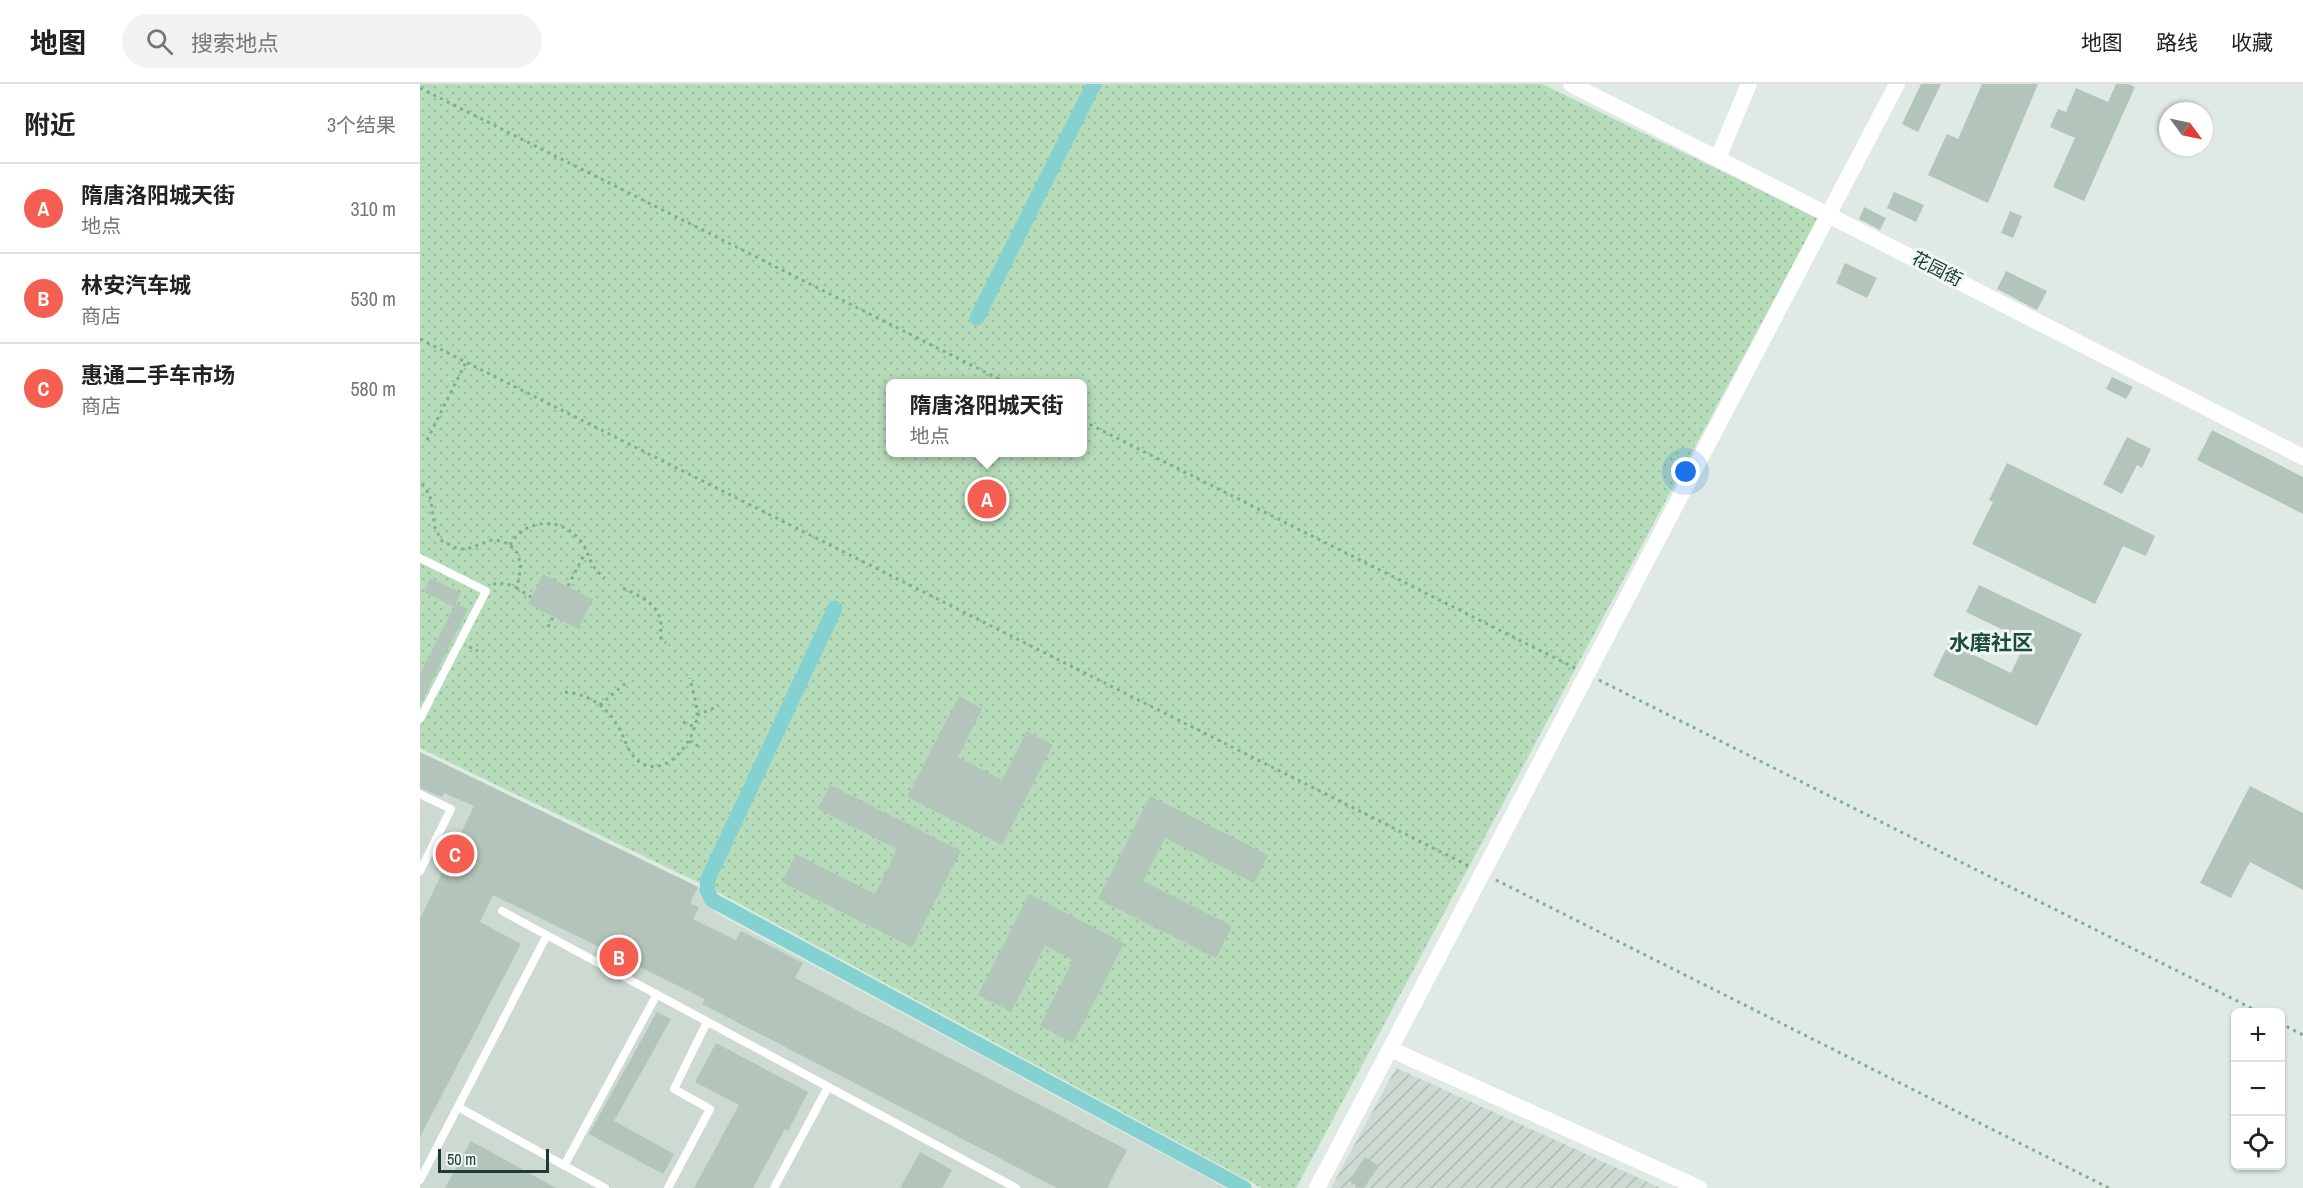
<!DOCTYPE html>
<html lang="zh">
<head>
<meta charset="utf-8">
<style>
  body { margin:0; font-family:"Archivo Narrow","Noto Sans SC",sans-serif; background:#f2f2f2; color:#222 }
  .controls { position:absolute; right:18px; bottom:18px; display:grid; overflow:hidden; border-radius:9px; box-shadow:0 2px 4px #0004 }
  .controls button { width:54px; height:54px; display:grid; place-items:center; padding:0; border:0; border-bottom:2px solid #e0e0e0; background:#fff; color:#222; font:30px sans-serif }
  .compass { position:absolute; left:1739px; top:18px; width:54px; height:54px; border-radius:50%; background:#fff; box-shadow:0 2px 4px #0004; rotate:123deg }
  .scale { position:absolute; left:18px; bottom:15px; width:111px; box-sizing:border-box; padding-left:6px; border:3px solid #1f3a2f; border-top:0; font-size:16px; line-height:21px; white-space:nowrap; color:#1f3a2f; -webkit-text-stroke:4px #eef7f1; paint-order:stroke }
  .you { position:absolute; left:1266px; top:388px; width:21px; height:21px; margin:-15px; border:4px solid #fff; border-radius:50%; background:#1a73e8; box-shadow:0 0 0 9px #1a73e833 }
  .badge { display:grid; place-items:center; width:39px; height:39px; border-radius:50%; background:#f55f51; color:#fff; font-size:20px; font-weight:700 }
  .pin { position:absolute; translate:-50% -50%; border:3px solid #fff; box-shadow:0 2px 6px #0006 }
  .popup { position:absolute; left:466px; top:295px; width:201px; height:78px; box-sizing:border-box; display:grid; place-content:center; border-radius:9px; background:#fff; filter:drop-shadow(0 2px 4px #0005); font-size:20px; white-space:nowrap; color:#767676 }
  .popup b { font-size:22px; color:#222 }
  .popup::after { content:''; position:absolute; left:50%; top:100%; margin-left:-12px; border:12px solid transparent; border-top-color:#fff }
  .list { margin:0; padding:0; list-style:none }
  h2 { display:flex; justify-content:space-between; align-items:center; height:78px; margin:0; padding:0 24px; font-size:26px }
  h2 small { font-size:20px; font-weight:400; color:#767676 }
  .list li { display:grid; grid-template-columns:39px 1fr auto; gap:18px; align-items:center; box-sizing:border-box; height:90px; padding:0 24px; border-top:2px solid #e0e0e0 }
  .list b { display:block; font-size:22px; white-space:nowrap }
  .list p { margin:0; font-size:20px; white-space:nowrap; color:#767676 }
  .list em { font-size:20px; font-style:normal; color:#767676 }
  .icon { flex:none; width:33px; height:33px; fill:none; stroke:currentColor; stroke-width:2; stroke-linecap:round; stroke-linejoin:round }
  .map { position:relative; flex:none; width:1883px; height:1104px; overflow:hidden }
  header { display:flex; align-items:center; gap:36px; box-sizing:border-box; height:84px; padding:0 30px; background:#fff; border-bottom:2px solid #e0e0e0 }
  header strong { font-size:28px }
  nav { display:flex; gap:33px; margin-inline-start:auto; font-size:21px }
  .search { width:420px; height:54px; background:#f2f2f2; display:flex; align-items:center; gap:15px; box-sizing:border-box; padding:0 21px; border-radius:33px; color:#767676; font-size:22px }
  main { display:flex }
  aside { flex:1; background:#fff }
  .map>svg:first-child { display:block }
  .built { fill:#ccdad1 }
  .industrial { fill:url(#industrial-furrows) }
  .green { fill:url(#green-dots); fill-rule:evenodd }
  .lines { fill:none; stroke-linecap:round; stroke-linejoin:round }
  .canal { stroke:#84d1d1; stroke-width:15 }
  .building { fill:#b3c5bb }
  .path { stroke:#7daf97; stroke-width:3; stroke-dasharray:3 4.5; stroke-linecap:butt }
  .lane { stroke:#fff; stroke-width:8 }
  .street { stroke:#fff; stroke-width:16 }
  .labels { text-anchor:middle; stroke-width:6; stroke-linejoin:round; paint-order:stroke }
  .street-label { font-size:18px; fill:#1f3a2f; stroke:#eef7f1 }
  .quarter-label { font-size:21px; font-weight:bold; fill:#1b4c38; stroke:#eef7f1 }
</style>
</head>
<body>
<header>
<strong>地图</strong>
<div class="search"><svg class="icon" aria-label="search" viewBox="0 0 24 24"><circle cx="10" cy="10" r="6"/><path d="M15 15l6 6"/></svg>搜索地点</div>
<nav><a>地图</a><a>路线</a><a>收藏</a></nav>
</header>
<main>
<aside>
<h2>附近<small>3个结果</small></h2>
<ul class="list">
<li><span class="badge">A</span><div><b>隋唐洛阳城天街</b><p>地点</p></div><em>310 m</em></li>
<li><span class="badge">B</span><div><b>林安汽车城</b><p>商店</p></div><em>530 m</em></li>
<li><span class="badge">C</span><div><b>惠通二手车市场</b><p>商店</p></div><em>580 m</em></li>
</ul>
</aside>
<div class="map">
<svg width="1883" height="1104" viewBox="0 0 1883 1104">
  <defs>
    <pattern id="industrial-furrows" width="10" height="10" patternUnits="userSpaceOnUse" patternTransform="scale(1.5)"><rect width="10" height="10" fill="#ccdad1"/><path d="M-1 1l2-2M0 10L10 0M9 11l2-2" fill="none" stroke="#afbcb4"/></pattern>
    <pattern id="green-dots" width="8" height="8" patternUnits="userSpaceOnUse" patternTransform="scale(1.5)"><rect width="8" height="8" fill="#b6dcba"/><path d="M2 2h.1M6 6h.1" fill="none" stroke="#9cbea0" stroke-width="1.8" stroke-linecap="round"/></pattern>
  </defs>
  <rect width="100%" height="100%" fill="#deeae3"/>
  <path class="built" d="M0,668L278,803L296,829L806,1104H0Z"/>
  <path class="industrial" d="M976,984L1241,1104H911Z"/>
  <path class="green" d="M0,0H1122L1398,134L876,1104H842L292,805L0,664ZM471,300H663V368H471Z"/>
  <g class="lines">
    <path class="canal" d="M557,234L674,0
      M415,524L288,795L287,806L292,816L824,1104"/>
  </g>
  <path class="building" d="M1501,0H1521L1498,48L1482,40Z
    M1562,0H1618L1568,119L1508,91L1527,50L1538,55Z
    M1696,0H1708L1715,3L1664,117L1633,103L1655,54L1630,43L1638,25L1646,28L1656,4L1688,18Z
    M1474,108L1504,121L1496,138L1467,124Z
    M1444,123L1466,134L1460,146L1439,135Z
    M1590,127L1602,132L1593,154L1581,149Z
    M1425,179L1457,194L1447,214L1416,199Z
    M1586,187L1627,207L1617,226L1577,205Z
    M1692,293L1713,303L1706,315L1686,305Z
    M1792,346L1883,393V430L1777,376Z
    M1707,353L1731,365L1722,384L1717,381L1702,410L1683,400Z
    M1587,379L1735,452L1726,472L1703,462L1675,520L1552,460L1573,418L1569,416Z
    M123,490L173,515L158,545L108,520Z
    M10,494L41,509L36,519L48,525L0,621V590L34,523L4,508Z
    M1559,501L1662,550L1617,642L1513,592L1529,559L1591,589L1606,557L1546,528Z
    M539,612L562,625L538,673L582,696L607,647L633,661L582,761L487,713Z
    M0,668L278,803L270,819L279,823L273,835L316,856L321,847L383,879L375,894L707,1066L687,1104H637L282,920L285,915L73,811L60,838L101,860L0,1053V835L54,722L24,709L22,713L0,704Z
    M410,701L541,767L492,863L362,798L376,770L455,810L477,765L398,725Z
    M1830,702L1883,729V806L1830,778L1811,814L1780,799Z
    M730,712L848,771L834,799L745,754L723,797L812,842L796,874L678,815Z
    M609,810L704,859L653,959L620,942L653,876L625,861L591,928L558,911Z
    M237,928L251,935L194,1037L254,1070L243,1090L169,1050Z
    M296,959L388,1008L368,1047L365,1045L333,1104H274L319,1021L275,998Z
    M51,1057L136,1104H25Z
    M500,1068L532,1086L522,1104H480Z
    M945,1073L959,1082L944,1104H940L929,1097Z"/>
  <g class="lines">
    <path class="path" d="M0,4L589,300
      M0,255L1049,782
      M663,337L1155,584
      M7,356L46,278
      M2,400L10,411L15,444L22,457L38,465H47L72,456L82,457L90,461L97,469L101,481L97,504L111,513
      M90,461C105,435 139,432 159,455C171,468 166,480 185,494
      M73,500L85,499L97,504
      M148,502L165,469
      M203,504C219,512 239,519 241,540C241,545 240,549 241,555L246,559
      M128,543L133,533
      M49,563L58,567
      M1179,596L1839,928
      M145,608C174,611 191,626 203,652C206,660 210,670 217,676C244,699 277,656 277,630C277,618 272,606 270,594
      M180,621L208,597
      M277,631L299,622
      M263,638L275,643
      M269,657L280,663
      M1076,796L1689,1104
      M1860,939L1883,951"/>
    <path class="lane" d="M0,474L66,507L0,635
      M0,710L31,725L0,787
      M82,827L596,1104
      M38,1023L185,1104
      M144,1082L237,910
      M0,1096L127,851
      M248,1104L290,1025L254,1005L287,938
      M354,1104L408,1003"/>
    <path class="street" d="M1151,0L1883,373
      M1298,74L1329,0
      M970,965L1279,1104
      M897,1104L1477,0"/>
  </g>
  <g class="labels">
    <g class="street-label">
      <text transform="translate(1517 185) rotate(27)" y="6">花园街</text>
    </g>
    <g class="quarter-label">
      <text x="1571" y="566">水磨社区</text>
    </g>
  </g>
</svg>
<div class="controls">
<button>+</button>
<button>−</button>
<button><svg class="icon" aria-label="locate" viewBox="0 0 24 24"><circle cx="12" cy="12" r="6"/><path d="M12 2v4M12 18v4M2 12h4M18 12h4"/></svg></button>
</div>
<svg class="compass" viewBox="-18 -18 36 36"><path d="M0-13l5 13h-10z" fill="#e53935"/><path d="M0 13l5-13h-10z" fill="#767676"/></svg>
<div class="scale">50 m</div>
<div class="you"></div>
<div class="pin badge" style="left:567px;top:415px">A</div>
<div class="popup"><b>隋唐洛阳城天街</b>地点</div>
<div class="pin badge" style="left:199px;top:873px">B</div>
<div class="pin badge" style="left:35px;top:770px">C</div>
</div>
</main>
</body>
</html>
